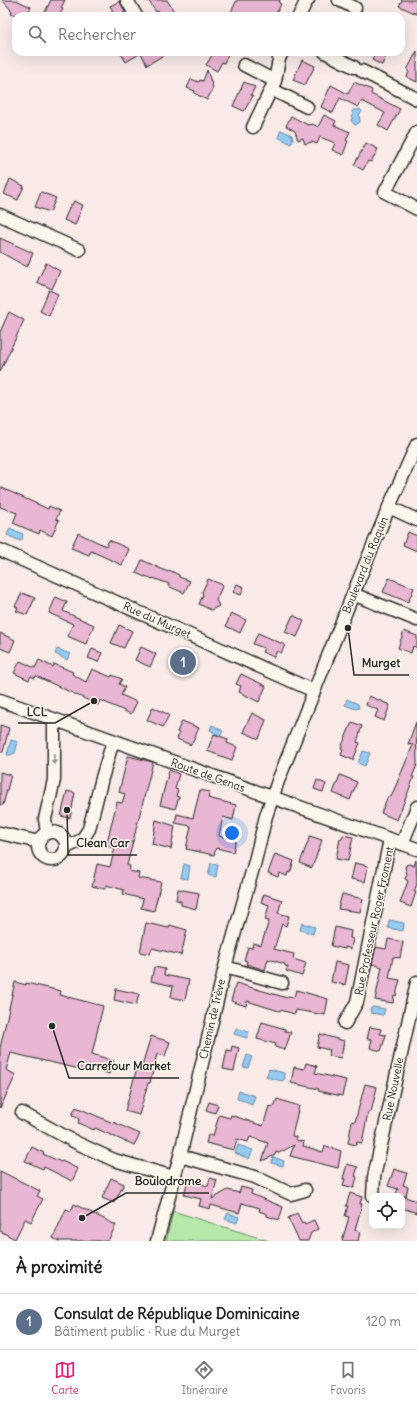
<!DOCTYPE html>
<html lang="fr">
<head>
<meta charset="utf-8">
<style>
  body { margin:0; font-family:Delius,sans-serif; background:#f2f2f2; color:#222 }
  .controls { position:absolute; right:12px; bottom:12px; display:grid; overflow:hidden; border-radius:8px; box-shadow:0 4px 16px #0002 }
  .controls button { width:36px; height:36px; display:grid; place-items:center; padding:0; border:0; border-bottom:1px solid #e0e0e0; background:#fff; color:#222; font:20px sans-serif }
  .you { position:absolute; left:232px; top:833px; width:14px; height:14px; margin:-10px; border:3px solid #fff; border-radius:50%; background:#1a73e8; box-shadow:0 0 0 6px #1a73e833 }
  .badge { display:grid; place-items:center; width:26px; height:26px; border-radius:50%; background:#db2777; color:#fff; font-size:13px; font-weight:700 }
  .pin { position:absolute; translate:-50% -50%; border:2px solid #fff; box-shadow:0 1px 4px #0006 }
  .list { margin:0; padding:0; list-style:none }
  h2 { display:flex; justify-content:space-between; align-items:center; height:52px; margin:0; padding:0 16px; font-size:17px }
  h2 small { font-size:13px; font-weight:400; color:#767676 }
  .list li { display:grid; grid-template-columns:26px 1fr auto; gap:12px; align-items:center; box-sizing:border-box; height:56px; padding:0 16px; border-top:1px solid #e0e0e0 }
  .list b { display:block; font-size:15px; white-space:nowrap }
  .list p { margin:0; font-size:13px; white-space:nowrap; color:#767676 }
  .list em { font-size:13px; font-style:normal; color:#767676 }
  .icon { flex:none; width:22px; height:22px; fill:none; stroke:currentColor; stroke-width:2; stroke-linecap:round; stroke-linejoin:round }
  .map { position:relative; flex:none; width:417px; height:1241px; overflow:hidden }
  .search { position:absolute; background:#fff; box-shadow:0 4px 16px #0002; left:12px; right:12px; top:12px; height:44px; display:flex; align-items:center; gap:10px; box-sizing:border-box; padding:0 14px; border-radius:12px; color:#767676; font-size:15px }
  .sheet { height:108px; background:#fff }
  nav { display:flex; justify-content:space-around; align-items:center; box-sizing:border-box; height:56px; border-top:1px solid #e0e0e0; background:#fff; font-size:11px; color:#767676 }
  nav a { display:grid; justify-items:center; gap:2px }
  nav .on { color:#db2777 }
  .map>svg:first-child { display:block }
  .green { fill:#b6e9a9; stroke:#708a6a }
  .water { fill:#95caf3; stroke:#6b8aa3 }
  .building { fill:#e9b6d3; stroke:#2b2b2b }
  .lines { fill:none; stroke-linecap:round; stroke-linejoin:round }
  .minor-casing { stroke:#2b2b2b; stroke-width:15 }
  .minor { stroke:#fbf7ec; stroke-width:12 }
  .oneway { fill:#93918c }
  .labels { text-anchor:middle; stroke-width:3; stroke-linejoin:round; paint-order:stroke }
  .street-label { font-size:11px; fill:#2b2b2b; stroke:#fbf7ec }
  .leader { fill:none; stroke:#2b2b2b; stroke-width:1.5 }
  .callout-dot { fill:#2b2b2b; stroke:#fbf7ec; stroke-width:1.5 }
  .callout-label { font-size:12px; text-anchor:middle; font-weight:bold; fill:#2b2b2b; stroke:#fbf7ec; stroke-width:3; stroke-linejoin:round; paint-order:stroke }
</style>
</head>
<body>
<div class="map">
<svg width="417" height="1241" viewBox="0 0 417 1241">
  <rect width="100%" height="100%" fill="#f7eae7"/>
  <filter id="ink" filterUnits="userSpaceOnUse"><feTurbulence type="fractalNoise" baseFrequency=".025" numOctaves="2"/><feDisplacementMap in="SourceGraphic" scale="8" xChannelSelector="R" yChannelSelector="G"/><feConvolveMatrix kernelMatrix="1 2 1 2 8 2 1 2 1" color-interpolation-filters="sRGB"/></filter>
  <g filter="url(#ink)">
    <path class="green" d="M173,1211L269,1241H166Z"/>
    <path class="water" d="M360,109L362,112L359,115L360,122L357,124L355,125L351,121L353,115L352,112L353,110H358Z
      M281,130L292,135L293,140L291,144L278,137Z
      M10,528L23,534L22,540L20,541L7,535Z
      M57,649L70,654L67,660L55,654Z
      M347,699L358,704L359,708L356,709L345,705Z
      M212,725L223,731L220,736L210,730Z
      M11,740L18,742L15,753L10,755H7Z
      M363,751L370,753L365,766L358,763Z
      M211,863L218,864L216,877L208,875Z
      M184,864L190,866L188,879L181,878Z
      M389,920L404,923L403,931L388,928Z
      M302,923L315,927L313,934L300,930Z
      M373,1007L385,1009L383,1015L371,1013L370,1009Z
      M236,1028L249,1032L247,1038L234,1034Z
      M247,1055L252,1057L248,1068L243,1067Z
      M269,1069L284,1073L285,1079L282,1081L266,1077Z
      M239,1091L255,1096L252,1105L249,1104L248,1102L237,1099Z
      M238,1145L253,1150L249,1159L235,1153Z
      M273,1157L284,1161L283,1166L271,1163Z
      M228,1213L239,1217L237,1223L225,1219Z"/>
    <path class="building" d="M2,0H16L31,7L27,16H18L11,13L12,11Z
      M51,0H65L61,8L63,9L59,16H43Z
      M148,0H167L177,16H162L158,11L156,12Z
      M237,0H280L279,3L281,4L275,16H229Z
      M402,0H417V14L399,6Z
      M120,1L125,12L123,13L125,16H104L113,11L110,6Z
      M417,51V82L407,77L409,72L407,70Z
      M120,52H169L147,65L141,53L126,62Z
      M214,52H229L224,63L222,62L217,71L206,65Z
      M376,52H388L382,65L372,60Z
      M302,60L315,66L305,85L293,80Z
      M207,70L213,88L207,100L194,93L195,91L187,88L191,79L199,82L200,80L203,81Z
      M244,82L255,87L251,95L253,96L244,111L233,106Z
      M354,82L372,90L371,94L400,109L388,131L378,125L385,113L362,101L358,107L340,98L333,113L321,107L331,85L348,94Z
      M324,115L336,121L334,125L350,132L346,140L348,141L343,155L332,150L335,143L320,137L317,144L312,142L305,144L303,138L298,140L295,131L286,126L291,116L308,125L313,124L318,127Z
      M366,143L378,149L371,162L368,161L363,170L354,165Z
      M10,179L24,186L18,200L4,194Z
      M41,192L56,198L50,212L35,207Z
      M74,201L83,205L75,225L64,220L71,204L72,205Z
      M0,238L33,253L27,267L0,252Z
      M46,263L60,271L52,289L37,282Z
      M49,290L58,294L49,316L40,311Z
      M9,312L24,320L0,372V332Z
      M0,487L48,509L49,506L60,511L56,519L59,520L52,536L40,530L39,534L13,523L17,513L0,507Z
      M408,532L417,536V551L403,545Z
      M78,533L106,546L109,540L129,549L122,565L91,551L89,555L71,548Z
      M142,560L168,572L169,570L179,575V577L190,581L184,593L168,586L169,584L153,578V579L145,576V577L136,573Z
      M389,578L414,588L408,602L383,592Z
      M208,579L223,585L216,600L219,606L211,610L199,604L203,595L202,592Z
      M237,584L244,587L241,595L233,592Z
      M22,593L35,598L27,615L16,611L18,608L15,606Z
      M56,597L67,602L63,611L94,625L86,644L67,636L73,624L49,613Z
      M231,613L246,620L240,633L226,626Z
      M293,615L304,621L297,637L285,632Z
      M119,625L132,631L124,648L111,643Z
      M404,631L417,636V648L413,646L411,653L398,648Z
      M0,633L15,640L10,652L0,648Z
      M258,633L285,645L281,653L277,651L274,657L262,652L264,648L253,644Z
      M141,647L156,654L150,667L135,660Z
      M92,649L102,653L98,662L88,658Z
      M176,651L196,660L189,674L170,665Z
      M39,660L53,667L54,664L73,672L72,674L86,682L92,669L111,677L112,675L122,679L119,684L125,687L121,695L137,702L131,714L100,700L98,705L36,676L35,678L31,676L29,680L14,673L20,661L35,668Z
      M241,674L266,686L259,702L239,692L241,686L236,684Z
      M369,696L390,705L384,721L375,717L378,710L366,705Z
      M153,707L169,715L163,727L147,720Z
      M252,713L266,720L259,739L243,732Z
      M182,721L199,728L191,745L177,739L179,733L177,732Z
      M352,722L362,726L357,742L360,743L353,760L341,755L343,749L341,748Z
      M416,722L417,765L412,777H414L397,820L381,813L388,796L391,797L413,745L408,744Z
      M0,725L9,728L3,752H0Z
      M214,734L228,739L227,743L237,747L232,760L207,751Z
      M128,756L153,762L127,865L130,866L129,871L139,873L138,878L161,882L154,911L141,908L143,899L123,894L124,890L106,885L105,889L92,886L97,864L110,867L115,848L106,846L117,802L122,803L125,794L119,792Z
      M169,770L179,774L175,789L178,790L176,796L179,797L175,809L160,805Z
      M0,772L11,775L3,805H0Z
      M340,775L357,782L350,800L333,793Z
      M317,780L326,784L323,792L314,789Z
      M200,790L210,792L208,798L236,805L233,820L223,817L219,836L236,840L233,852L216,848L214,855L186,849L191,826L175,823L177,814L193,818Z
      M67,791L75,793L70,818L61,816Z
      M156,820L175,826L171,849L152,844Z
      M343,835L353,837L348,861L336,859L340,839H342Z
      M310,836L322,840L312,868L300,863Z
      M275,854L294,861L290,873L288,872L287,876L279,873L278,877L268,873Z
      M416,860L417,884L414,891L416,892L411,907L400,903L408,881L405,879L407,874L405,868L406,865L409,864L414,866Z
      M355,863L368,866L365,882L351,879Z
      M178,889L199,893L196,909L181,905V901L176,900Z
      M264,894L282,900L278,913L289,916L286,926L282,924L274,949L294,954L293,959L306,963L302,976L286,971L288,967L285,966V964L268,959L265,970L246,964L247,961L244,960L248,947L252,948L253,943L261,945L269,921L265,920L269,905L261,902Z
      M342,894L363,899L360,912L338,909Z
      M146,923L169,928L170,925L187,930L181,955L152,948L150,954L140,952Z
      M335,927L351,931L350,938L353,939L351,949L345,947V949L331,946Z
      M388,939L403,942L400,958L393,957L389,978L400,980L397,991L396,996L394,995L393,1003L375,1000L382,967L372,964L376,947L386,949Z
      M335,962L349,965L345,985L331,982Z
      M154,967L165,969L164,975L189,980L185,1000L171,997L173,986L151,981Z
      M15,982L26,985V983L61,991L60,995L103,1006L92,1054L114,1061L109,1074L89,1066L88,1071L11,1053L6,1070L16,1075L0,1108V1048Z
      M236,983L287,998L288,996L294,997L296,990L328,999L325,1015L296,1010L295,1014L280,1010L279,1011L247,1001L246,1006L231,1001Z
      M116,989L139,994L136,1005L114,1000Z
      M262,1022L285,1029V1031L291,1032L285,1050L275,1047L276,1044L257,1039Z
      M370,1027L381,1029L380,1034L386,1035L381,1051L370,1048L372,1039H367Z
      M320,1034L344,1041L341,1058L328,1056L330,1050L317,1047Z
      M151,1036L170,1042L165,1056L157,1054L150,1083H148L139,1115L125,1111L138,1064L142,1065Z
      M232,1046L239,1048L234,1071L223,1069L227,1050L231,1051Z
      M306,1063L317,1066L315,1073L346,1080L342,1096L318,1091L319,1089L291,1083L294,1067L304,1069Z
      M365,1084L377,1087L371,1112H368L362,1143L357,1142L356,1145L348,1143L352,1121L355,1122Z
      M277,1099L299,1106L292,1136L296,1137V1140L304,1142L303,1146L323,1152L325,1146H326L341,1151L338,1168L290,1156L294,1145L279,1153L276,1152L275,1155L262,1161L268,1143L250,1137L248,1142L237,1139L234,1150L206,1143L208,1135L213,1136L219,1115L230,1118L231,1115L263,1126L269,1106L274,1107Z
      M209,1102L218,1105L215,1113L206,1110Z
      M76,1107L113,1123V1122L140,1134L134,1145L126,1141V1142L95,1128L94,1130L78,1123L79,1119L72,1115Z
      M32,1147L44,1153L43,1154L61,1162L62,1161L78,1169L72,1181L44,1167L43,1169L25,1161Z
      M347,1164L358,1167L355,1176L357,1177L354,1188L343,1185L345,1179H343Z
      M394,1169L407,1173L403,1185L408,1187L406,1196H395L398,1189L388,1186Z
      M0,1171L40,1191L37,1196L43,1199L31,1222L25,1219L15,1239L0,1231Z
      M111,1178L124,1184L114,1203L102,1198Z
      M210,1178L217,1180L212,1199L228,1190L239,1193L241,1187L252,1190L251,1194L283,1207L279,1220L267,1216V1214L259,1211L260,1208L242,1203L239,1213L211,1205L210,1209L199,1206L201,1199L184,1195L187,1183L193,1184V1182L208,1186Z
      M350,1193L362,1197L360,1204H362L355,1230L360,1232L358,1241H342L349,1217L345,1216L348,1206H346Z
      M402,1196L417,1201V1213L402,1208Z
      M74,1204L116,1225L108,1241H59L53,1238L66,1209L71,1211Z
      M297,1213L302,1223L304,1222L305,1224L314,1220L318,1229L311,1233L308,1241H299L288,1218Z"/>
    <g class="lines">
      <defs>
        <path id="minor" d="M127,0L136,16
          M339,0L355,8
          M299,16L306,2L308,0
          M325,52L354,67
          M244,65L275,81
          M362,71L417,99
          M271,89L307,107
          M253,127L275,81L279,59L282,52
          M417,132L385,192L417,209
          M0,215L79,250
          M389,507L417,520
          M0,550L314,691
          M353,594L417,620
          M0,700L417,849
          M38 846a14 14 0 1 1 28 0a14 14 0 1 1-28 0Z
          M0,833L39,842
          M47,833L45,819L54,780V720
          M402,844L417,807
          M66,845H71L82,840L89,829L102,778L113,741
          M225,967L282,983
          M345,1023L357,1002L390,839
          M22,1113L77,1143L114,1160L174,1177
          M180,1156L255,1177L291,1194L305,1190
          M373,1196L374,1177L417,982
          M157,1241L180,1156L225,967L255,861L266,816L278,781L353,594L389,507L417,444"/>
      </defs>
      <use href="#minor" class="minor-casing"/>
      <use href="#minor" class="minor"/>
    </g>
    <defs><path id="oneway-solid" d="M-6-.8H1V-3.2L6.5 0L1 3.2V.8H-6Z"/></defs>
    <use class="oneway" href="#oneway-solid" transform="translate(54 759) rotate(90)"/>
  </g>
  <g class="labels">
    <g class="street-label">
      <text transform="translate(365 565) rotate(-68)" y="4">Boulevard du Raquin</text>
      <text transform="translate(157 620) rotate(24)" y="4">Rue du Murget</text>
      <text transform="translate(208 775) rotate(20)" y="4">Route de Genas</text>
      <text transform="translate(374 921) rotate(-78)" y="4">Rue Professeur Roger Froment</text>
      <text transform="translate(212 1019) rotate(-77)" y="4">Chemin de Trève</text>
      <text transform="translate(393 1089) rotate(-78)" y="4">Rue Nouvelle</text>
    </g>
  </g>
  <path class="leader" d="M348 628L354 675H409M94 701L55 723H18M67 810L68 855H137M52 1026L69 1078H179M82 1218L126 1193H209"/>
  <g class="callout-dot">
    <circle cx="348" cy="628" r="4"/>
    <circle cx="94" cy="701" r="4"/>
    <circle cx="67" cy="810" r="4"/>
    <circle cx="52" cy="1026" r="4"/>
    <circle cx="82" cy="1218" r="4"/>
  </g>
  <g class="callout-label">
    <text x="381" y="667">Murget</text>
    <text x="37" y="716">LCL</text>
    <text x="103" y="847">Clean Car</text>
    <text x="124" y="1070">Carrefour Market</text>
    <text x="168" y="1185">Boulodrome</text>
  </g>
</svg>
<div class="controls">
<button><svg class="icon" aria-label="locate" viewBox="0 0 24 24"><circle cx="12" cy="12" r="6"/><path d="M12 2v4M12 18v4M2 12h4M18 12h4"/></svg></button>
</div>
<div class="you"></div>
<div class="pin badge" style="left:183px;top:662px;background:#5c6f8a">1</div>
<div class="search"><svg class="icon" aria-label="search" viewBox="0 0 24 24"><circle cx="10" cy="10" r="6"/><path d="M15 15l6 6"/></svg>Rechercher</div>
</div>
<section class="sheet">
<h2>À proximité<small></small></h2>
<ul class="list">
<li><span class="badge" style="background:#5c6f8a">1</span><div><b>Consulat de République Dominicaine</b><p>Bâtiment public · Rue du Murget</p></div><em>120 m</em></li>
</ul>
</section>
<nav>
<a class="on"><svg class="icon" aria-label="map" viewBox="0 0 24 24"><path d="M3 6l6-2 6 2 6-2v14l-6 2-6-2-6 2zM9 4v14M15 6v14"/></svg>Carte</a>
<a><svg class="icon" aria-label="directions" viewBox="0 0 24 24"><path d="M12 3l9 9-9 9-9-9zM9 14v-3h6M13 9l2 2-2 2"/></svg>Itinéraire</a>
<a><svg class="icon" aria-label="saved" viewBox="0 0 24 24"><path d="M7 4h10v16l-5-4-5 4z"/></svg>Favoris</a>
</nav>
</body>
</html>
